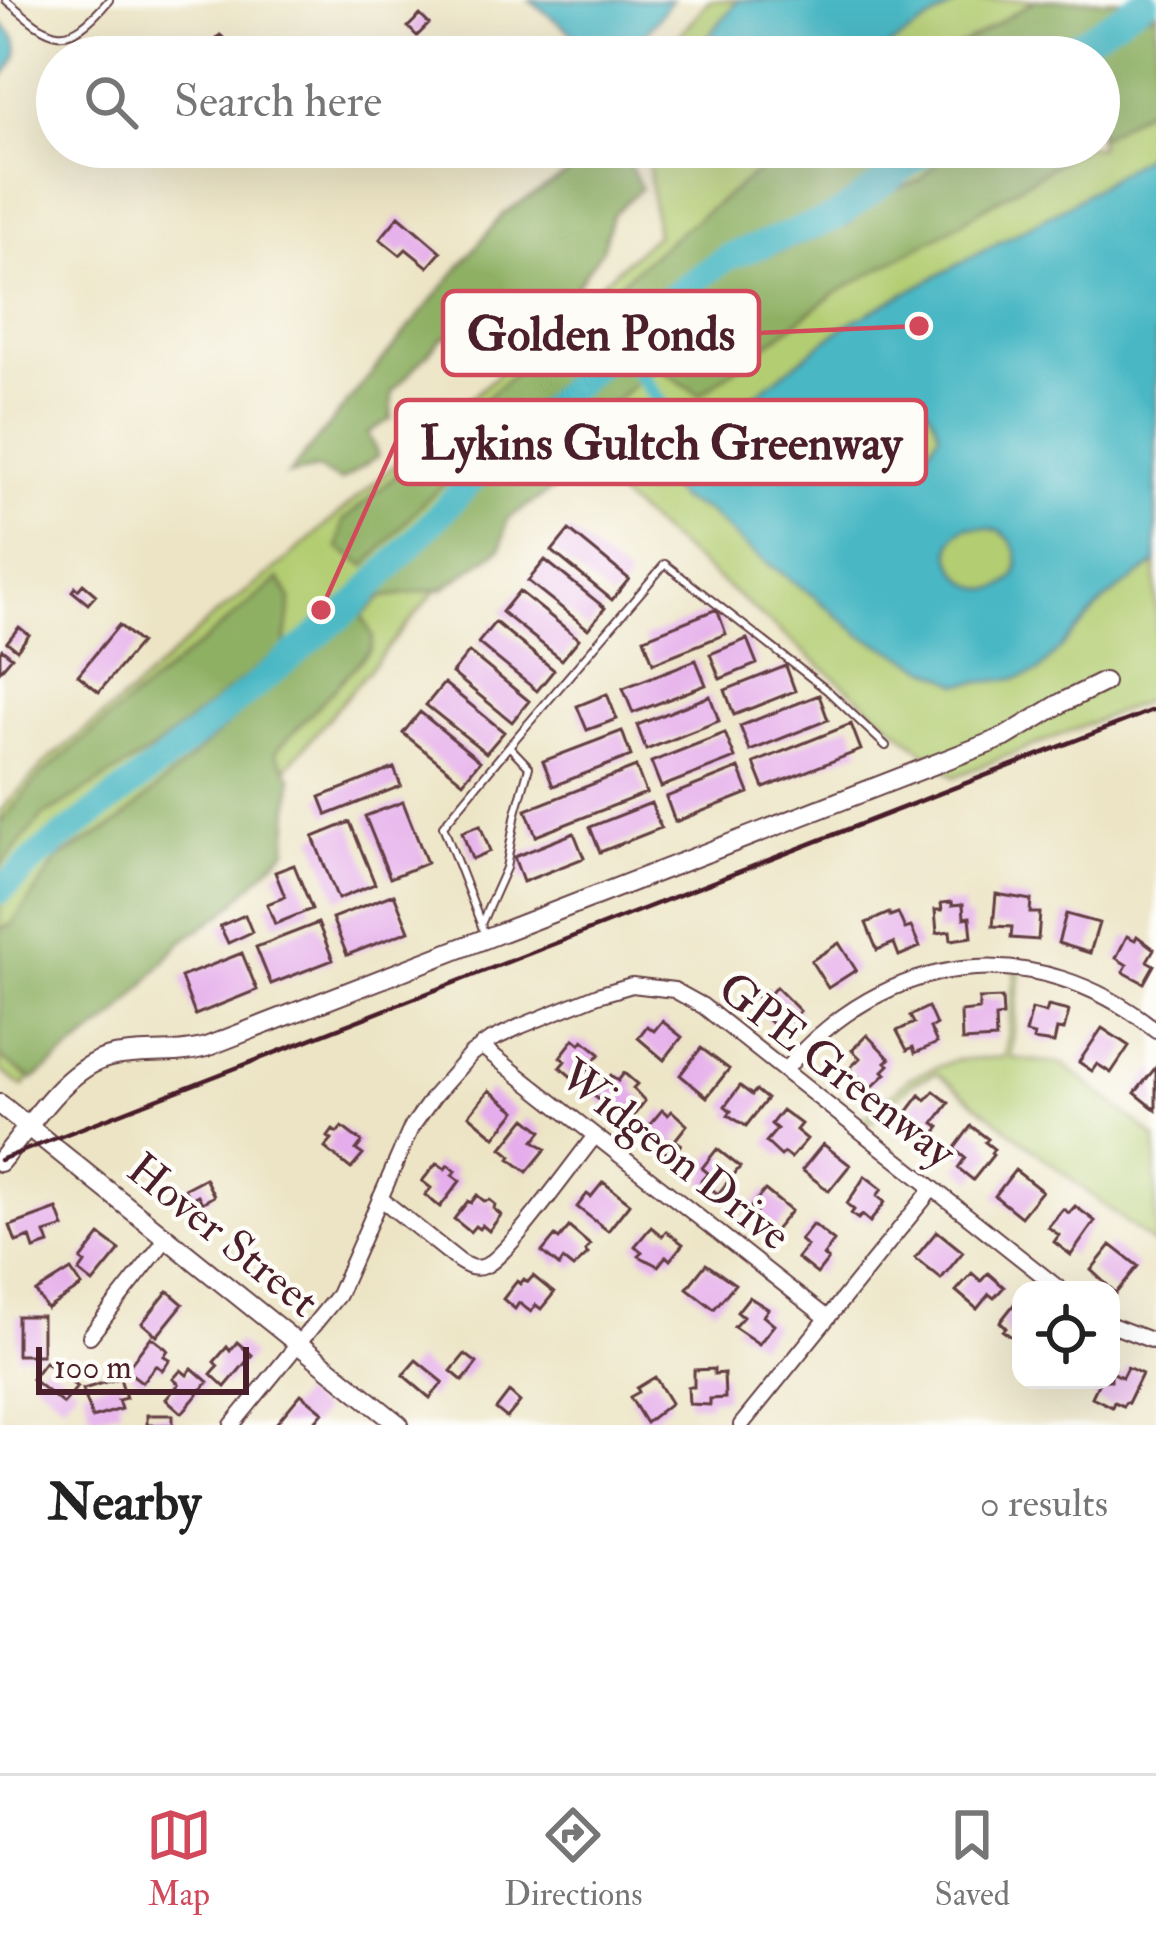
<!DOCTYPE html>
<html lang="en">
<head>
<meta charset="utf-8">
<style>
  body { margin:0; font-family:"IM FELL Double Pica",serif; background:#f6f6f6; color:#222 }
  .controls { position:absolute; right:36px; bottom:36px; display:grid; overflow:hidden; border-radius:24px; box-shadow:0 12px 48px #0002 }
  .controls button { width:108px; height:108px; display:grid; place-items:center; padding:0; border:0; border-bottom:3px solid #e0e0e0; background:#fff; color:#222; font:60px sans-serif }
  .scale { position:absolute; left:36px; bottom:30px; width:213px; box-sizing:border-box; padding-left:12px; border:6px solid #4a1f2b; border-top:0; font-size:33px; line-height:42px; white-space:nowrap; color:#4a1f2b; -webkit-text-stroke:9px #fdfcf7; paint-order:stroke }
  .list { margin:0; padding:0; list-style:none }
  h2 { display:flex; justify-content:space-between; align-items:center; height:156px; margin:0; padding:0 48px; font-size:51px }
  h2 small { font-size:39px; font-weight:400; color:#767676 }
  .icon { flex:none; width:66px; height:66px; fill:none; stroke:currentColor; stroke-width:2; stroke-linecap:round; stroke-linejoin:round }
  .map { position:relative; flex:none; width:1156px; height:1425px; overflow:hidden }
  .search { position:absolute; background:#fff; box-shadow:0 12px 48px #0002; left:36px; right:36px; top:36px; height:132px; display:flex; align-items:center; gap:30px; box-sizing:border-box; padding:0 42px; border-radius:66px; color:#767676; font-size:45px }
  .sheet { height:348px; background:#fff }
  nav { display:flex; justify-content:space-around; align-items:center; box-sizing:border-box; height:168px; border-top:3px solid #e0e0e0; background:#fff; font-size:33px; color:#767676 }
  nav a { display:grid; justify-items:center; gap:6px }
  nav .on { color:#d1495b }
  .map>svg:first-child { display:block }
  .green { fill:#b3cd72; stroke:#7e764e; stroke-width:3 }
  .forest { fill:#8eb064; stroke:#6c6848; stroke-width:3 }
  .water { fill:#4ab8c4; stroke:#4a6c78; stroke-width:3; fill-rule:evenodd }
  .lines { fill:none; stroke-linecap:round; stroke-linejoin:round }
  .canal { stroke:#4ab8c4; stroke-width:15 }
  .river { stroke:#4ab8c4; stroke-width:27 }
  .building { fill:#e5adeb }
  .lane-casing { stroke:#623d42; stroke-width:10 }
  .street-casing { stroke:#623d42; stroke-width:18 }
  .secondary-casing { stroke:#623d42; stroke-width:22 }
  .lane { stroke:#fff; stroke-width:6 }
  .street { stroke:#fff; stroke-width:14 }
  .secondary { stroke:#fff; stroke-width:18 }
  .rail { stroke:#4a1f2b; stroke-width:4.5 }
  .labels { text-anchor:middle; stroke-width:9; stroke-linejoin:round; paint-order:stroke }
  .street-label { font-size:45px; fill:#4a1f2b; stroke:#fdfcf7 }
  .leader { fill:none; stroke:#d1495b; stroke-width:4.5 }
  .callout-dot { fill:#d1495b; stroke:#fdfcf7; stroke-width:4.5 }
  .callout { fill:#fdfcf7; stroke:#d1495b; stroke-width:4.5 }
  .callout-label { font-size:48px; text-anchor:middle; font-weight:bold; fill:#4a1f2b }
</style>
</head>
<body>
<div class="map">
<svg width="1156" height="1425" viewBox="0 0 1156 1425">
  <rect width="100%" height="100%" fill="#fdfcf7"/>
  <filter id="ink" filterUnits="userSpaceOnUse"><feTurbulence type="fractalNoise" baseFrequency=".00833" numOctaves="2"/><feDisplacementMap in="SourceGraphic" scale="24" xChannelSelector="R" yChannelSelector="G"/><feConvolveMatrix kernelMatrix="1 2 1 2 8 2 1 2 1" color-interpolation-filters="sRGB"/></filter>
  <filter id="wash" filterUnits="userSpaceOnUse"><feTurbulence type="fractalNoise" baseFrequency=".004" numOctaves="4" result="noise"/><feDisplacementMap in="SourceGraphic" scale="48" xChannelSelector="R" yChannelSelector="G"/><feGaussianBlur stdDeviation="2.7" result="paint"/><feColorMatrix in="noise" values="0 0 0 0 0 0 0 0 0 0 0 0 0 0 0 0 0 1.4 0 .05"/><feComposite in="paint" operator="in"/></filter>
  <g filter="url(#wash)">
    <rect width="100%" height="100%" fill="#ece4c4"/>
    <path class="green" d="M709,0H1156V697L954,777L558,446L330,716L23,1087L0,1070V811L47,761L130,694L212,618L272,572L388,471L656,235L647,147H1099V57H662Z
      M1016,969H1021L1011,1058L1063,1064L1156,1138V1246L937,1073L913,1083L861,1132L855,1127L909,1078L956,1060L1005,1057Z"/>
    <path class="forest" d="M1036,0H1131L1049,57H942Z
      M1156,12V103L1099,138V57H1074L1130,20Z
      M795,147H921L833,208L726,247L660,293L423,503L366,566L338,548L343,521L672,238L774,159Z
      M952,147H1084L939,236L834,294L700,395L657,367L608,406L625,420L631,447L619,477L592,483L560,485L507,519L501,548L443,589L383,597L362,616L373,637L371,649L275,752L292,778L287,849L227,910L182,941L119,1014L33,1080L0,1057V929L12,924L59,858L119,822L197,753L359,604L504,459L670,308L726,268L779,252L848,225L879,195L921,180Z
      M627,160L641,188L612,215L602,250L558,311L504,357L478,332L443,337L392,392L391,419L368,433L378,456L341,481L317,469L288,475L504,213L572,171Z
      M279,579L291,599L285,646L150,752L43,816L0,867V823L42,774Z"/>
    <path class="water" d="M530,0H672C653,23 635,57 602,57Z
      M738,0H963L872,57H692Z
      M0,22C27,45 20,55 0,80Z
      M1156,149V563L1105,600L1038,672L1016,679L959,684L861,635L815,597L751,551L707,511L679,499L656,472L652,457L659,446L675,440L710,416L742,405L846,325L1070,204ZM885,389C911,392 934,405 939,433C912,494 822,405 885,389ZM967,527C980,527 994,527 1005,535C1020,547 1024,574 1005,585C970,606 926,545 967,527Z"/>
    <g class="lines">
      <path class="canal" d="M1137,0L1139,3
        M619,346L683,434"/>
      <path class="river" d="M1057,57L1146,0
        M0,891L40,854L158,765L353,606L479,472L667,300L728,257L836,217L932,147"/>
    </g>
    <g id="blocks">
      <path class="building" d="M420,15L429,24L417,36L408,27Z
        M220,35L233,46L224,57L210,47Z
        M253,43L269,57H242Z
        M399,216L441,252L428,267L406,249L400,255L380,239Z
        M569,530L629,579L612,600L552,551Z
        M545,560L605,608L588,629L528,581Z
        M83,584L96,595L88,604L72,591L75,587L78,590Z
        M519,591L579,639L562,660L502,612Z
        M717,609L726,634L653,663L644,638Z
        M495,622L554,670L537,691L478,643Z
        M119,625L140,643L99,692L78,675Z
        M19,627L29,635L17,650L7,642Z
        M747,639L757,664L720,679L710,654Z
        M2,649L12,657L0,671V651Z
        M469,652L529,701L512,722L452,673Z
        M696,660L706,685L633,713L623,688Z
        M786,666L795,691L734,715L725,690Z
        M444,683L504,732L486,753L426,705Z
        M607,694L617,719L587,730L577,706Z
        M819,695L828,720L750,751L740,726Z
        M710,696L719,721L646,750L637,725Z
        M420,712L480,761L463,782L403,733Z
        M851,724L861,750L764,788L754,763Z
        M622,731L631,756L553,786L543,761Z
        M725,733L735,758L661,787L651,762Z
        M636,767L646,793L536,836L526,810Z
        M394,768L401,786L327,815L320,797Z
        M739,768L749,793L675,822L666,797Z
        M403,802L427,863L390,878L365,816Z
        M651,803L661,828L600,852L590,827Z
        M350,822L375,884L338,899L313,837Z
        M480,825L490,851L472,859L462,832Z
        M574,833L584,858L523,882L514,857Z
        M294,865L312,909L275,924L267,904L285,897L275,872Z
        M394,894L409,931L347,955L332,918Z
        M996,894L1031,900L1030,913H1040L1038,940L1011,938L1012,927L993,926Z
        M952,902V905L963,904L964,918L970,917L972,937L951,940L950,931L937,933L935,910H942L941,903Z
        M889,913L890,916L898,913L905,929L911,927L920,947L899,956L894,943L877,950L866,923Z
        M1066,914L1099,923L1090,953L1058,943Z
        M245,915L252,932L228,943L220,926Z
        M318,923L333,960L271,984L256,947Z
        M1127,936L1135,940L1137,936L1154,949L1147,961L1154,965L1144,983L1123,972L1127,965L1116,958Z
        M839,943L856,970L828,988L811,961Z
        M242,953L257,990L195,1015L181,977Z
        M776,987L800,1011L786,1025L780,1019L773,1025L756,1008L762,1001L758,998L766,990L770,994Z
        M1002,998L1003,1016L995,1017L996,1039L962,1041L961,1012L979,1010V999Z
        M1048,1006L1069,1011L1064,1030L1057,1029L1054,1043L1033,1040L1034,1035L1026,1033L1032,1009L1046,1013Z
        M928,1007L936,1025L930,1028L937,1043L915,1053L913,1047L907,1050L897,1031L914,1023L910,1016Z
        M662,1021L682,1037L664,1060L638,1038L647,1026L654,1031Z
        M1102,1028L1129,1046L1111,1073L1097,1064L1092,1071L1079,1062Z
        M867,1035L890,1059L886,1062L889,1065L883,1071L886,1074L870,1089L850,1068L860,1058L852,1050Z
        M574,1039L580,1044L583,1040L600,1054L587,1068L593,1073L582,1086L560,1067L565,1061L560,1057Z
        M701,1048L729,1069L707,1097L680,1075Z
        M1156,1067V1110L1135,1093Z
        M624,1073L637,1084L633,1088L645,1101L628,1123L593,1095L611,1075L618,1081Z
        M740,1086L752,1095L756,1090L767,1099L746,1126L728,1115L731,1111L725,1106Z
        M489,1090L516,1111L495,1137L469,1115Z
        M934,1091L949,1103L934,1123L940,1127L927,1143L910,1129L915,1123L905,1115L920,1095L926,1100Z
        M662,1110L668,1115L672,1111L687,1125L675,1140L681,1144L671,1157L654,1143L659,1137L647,1128Z
        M782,1110L801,1124L796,1130L807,1139L791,1158L784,1153L781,1156L766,1142L777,1129L771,1124Z
        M526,1118L542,1131L534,1141L546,1149L527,1172L510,1159L512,1156L502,1148Z
        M971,1126L988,1139L985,1142L994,1149L991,1153L993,1155L973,1180L958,1168L965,1158L954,1149Z
        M342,1127L362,1142L356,1150L363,1155L351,1169L325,1148L332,1140L328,1137L333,1130L337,1133Z
        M823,1144L850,1165L829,1191L802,1170Z
        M717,1149L740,1167L718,1194L701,1181L708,1173L702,1168Z
        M437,1163L445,1169L448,1165L456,1171L452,1175L460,1181L440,1207L425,1195L431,1188L422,1181Z
        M1015,1170L1042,1191L1021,1217L995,1196Z
        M865,1176L882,1189L877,1196L885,1202L870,1222L862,1215L858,1219L851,1214L854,1210L847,1204Z
        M205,1178L214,1196L202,1203L198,1195L190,1199L184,1189Z
        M603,1182L630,1203L608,1231L577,1207L587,1194L591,1197Z
        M765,1190L791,1211L771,1235L751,1219L756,1212L750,1208Z
        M477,1195L484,1201L490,1200L495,1204L494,1209L501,1215L489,1231L482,1225L479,1229L475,1226L470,1232L454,1219L468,1201L471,1203Z
        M1075,1206L1095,1221L1071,1255L1054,1242L1059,1235L1048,1227L1063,1209L1069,1213Z
        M57,1209L64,1227L45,1233L49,1244L34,1249L30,1237L16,1242L10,1226Z
        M813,1224L834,1241L823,1256L828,1260L817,1274L797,1258L807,1246L800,1240Z
        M569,1227L590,1245L585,1251L588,1254L573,1268L563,1260L559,1266L542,1252L555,1236L559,1239Z
        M651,1227L662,1236L666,1231L683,1244L670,1260L666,1256L658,1266L639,1256L642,1252L635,1246Z
        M937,1231L963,1252L941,1279L915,1258Z
        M100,1235L120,1250L93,1283L79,1272L85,1263L81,1260Z
        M1111,1245L1138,1266L1116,1293L1091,1270Z
        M706,1264L735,1284L714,1309L687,1288Z
        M71,1270L82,1286L47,1309L36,1292Z
        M972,1273L981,1281L988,1273L1004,1287L994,1298L989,1294L977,1309L956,1291Z
        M533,1276L554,1293L541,1309L536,1305L531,1312L519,1303L515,1309L503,1299L517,1281L520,1284L524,1279L528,1282Z
        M168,1291L183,1304L157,1336L142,1323Z
        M749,1297L768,1309L763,1316L774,1325L759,1344L734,1327L743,1317L737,1312Z
        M1015,1303L1021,1308V1343L1003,1331L1006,1328L1000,1322Z
        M17,1316H42V1355H17Z
        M151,1337L168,1350L164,1356L170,1360L162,1370L156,1365L142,1382L126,1370Z
        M237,1342L252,1355L225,1387L211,1374L218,1366L214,1362L227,1347L230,1351Z
        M465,1354L477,1363L463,1381L451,1371Z
        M416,1360L443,1382L430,1398L403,1375Z
        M45,1362L77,1387L63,1404L32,1379Z
        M1127,1367L1142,1374L1128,1403L1126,1402L1123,1406L1114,1402L1112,1407L1092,1397L1100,1380H1111V1372L1122,1377Z
        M192,1368L208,1382L182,1413L166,1399L179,1384L173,1379L181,1370L187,1375Z
        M714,1369V1374L724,1373L725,1398L710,1399V1405L689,1404L688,1387H694V1370Z
        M655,1377L671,1403L646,1423L630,1397L639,1392L637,1388Z
        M120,1378L126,1398L118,1400L121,1409L92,1418L83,1389Z
        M509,1392L520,1402L507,1418L496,1409Z
        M301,1394L323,1412L312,1425H275Z
        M147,1415H173V1425H147Z"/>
    </g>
  </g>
  <g filter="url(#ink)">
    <use href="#blocks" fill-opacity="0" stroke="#623d42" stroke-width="3"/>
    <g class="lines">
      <defs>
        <path id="lane" d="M6,0C52,39 65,52 109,0
          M509,746L665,564L828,691L886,746
          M481,924L506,868L516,813L529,767L509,746L443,826L481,924L485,935"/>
        <path id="street" d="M481,1046L827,1318
          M785,1070C886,952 1033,932 1156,1030
          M380,1198L459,1261C468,1267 475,1270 485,1266C507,1257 576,1159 595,1136
          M1111,1325L1156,1342
          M90,1336L167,1238
          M232,1425L338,1295L411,1128L434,1096L471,1054L489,1041L521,1026L598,995L632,985L674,990L703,1006L1061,1290
          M741,1425L932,1189"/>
        <path id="secondary" d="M0,1104L399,1425
          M0,1162C28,1129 65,1067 110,1057C142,1050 175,1056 206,1047L1005,737L1063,702L1104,682"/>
      </defs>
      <use href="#lane" class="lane-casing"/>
      <use href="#street" class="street-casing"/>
      <use href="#secondary" class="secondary-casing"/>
      <use href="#lane" class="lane"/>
      <use href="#street" class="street"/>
      <use href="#secondary" class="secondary"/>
      <path class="rail" d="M0,1160L1156,709"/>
    </g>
  </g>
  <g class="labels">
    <g class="street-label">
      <text transform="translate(838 1069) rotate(38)" y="16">GPE Greenway</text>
      <text transform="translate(676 1154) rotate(38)" y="16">Widgeon Drive</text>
      <text transform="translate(224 1234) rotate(39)" y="16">Hover Street</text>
    </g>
  </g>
  <path class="leader" d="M919 326L759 333M321 610L396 442"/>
  <g class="callout-dot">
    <circle cx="919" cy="326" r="12"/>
    <circle cx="321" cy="610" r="12"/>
  </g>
  <g class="callout">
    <rect x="443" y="291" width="316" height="84" rx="12"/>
    <rect x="396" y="400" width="530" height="84" rx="12"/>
  </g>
  <g class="callout-label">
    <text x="601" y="350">Golden Ponds</text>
    <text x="661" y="459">Lykins Gultch Greenway</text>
  </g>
</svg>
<div class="controls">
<button><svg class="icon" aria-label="locate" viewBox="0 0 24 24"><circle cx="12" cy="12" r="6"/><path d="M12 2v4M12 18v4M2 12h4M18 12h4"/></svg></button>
</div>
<div class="scale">100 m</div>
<div class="search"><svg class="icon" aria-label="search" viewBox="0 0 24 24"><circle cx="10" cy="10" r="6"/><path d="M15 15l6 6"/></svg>Search here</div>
</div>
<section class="sheet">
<h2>Nearby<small>0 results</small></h2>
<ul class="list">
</ul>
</section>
<nav>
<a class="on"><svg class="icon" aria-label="map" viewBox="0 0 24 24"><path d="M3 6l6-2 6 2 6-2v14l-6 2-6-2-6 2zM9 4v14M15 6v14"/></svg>Map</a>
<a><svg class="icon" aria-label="directions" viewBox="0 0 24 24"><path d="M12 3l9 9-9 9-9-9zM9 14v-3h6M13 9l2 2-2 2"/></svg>Directions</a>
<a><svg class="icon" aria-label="saved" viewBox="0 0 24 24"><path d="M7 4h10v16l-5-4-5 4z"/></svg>Saved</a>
</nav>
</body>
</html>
